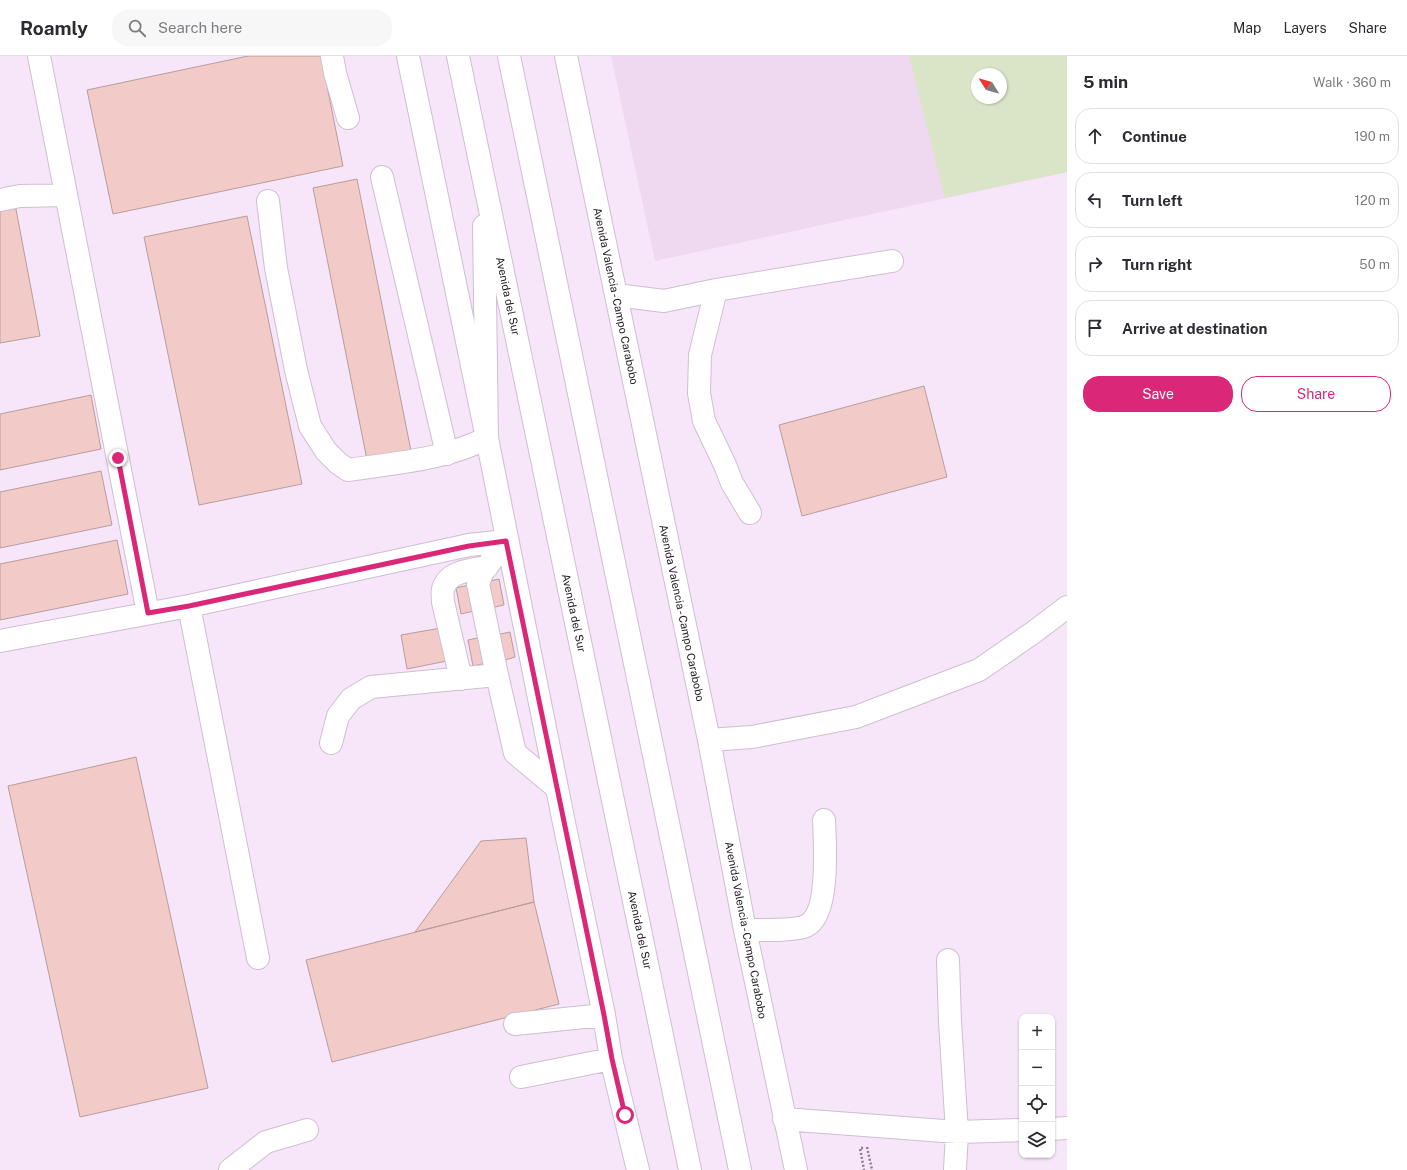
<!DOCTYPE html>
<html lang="en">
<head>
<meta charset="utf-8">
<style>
  body { margin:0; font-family:"Public Sans",sans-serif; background:#f7f7f7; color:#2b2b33 }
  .controls { position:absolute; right:12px; bottom:12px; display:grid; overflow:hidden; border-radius:8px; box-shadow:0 1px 3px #0004 }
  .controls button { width:36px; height:36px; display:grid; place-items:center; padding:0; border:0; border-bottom:1px solid #e1e1e2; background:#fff; color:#2b2b33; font:20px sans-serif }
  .compass { position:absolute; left:971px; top:12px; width:36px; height:36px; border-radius:50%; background:#fff; box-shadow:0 1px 3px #0004; rotate:307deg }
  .stop { position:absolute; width:12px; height:12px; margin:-9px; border:3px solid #db2777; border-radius:50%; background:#fff }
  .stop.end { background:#db2777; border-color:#fff; box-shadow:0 1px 4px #0008 }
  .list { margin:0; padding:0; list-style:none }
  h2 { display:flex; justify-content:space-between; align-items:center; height:52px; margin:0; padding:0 16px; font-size:17px }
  h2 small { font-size:13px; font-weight:400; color:#7c7c81 }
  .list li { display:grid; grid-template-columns:26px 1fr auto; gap:12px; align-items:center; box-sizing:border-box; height:56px; margin:0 8px 8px; padding:0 8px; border:1px solid #e1e1e2; border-radius:16px }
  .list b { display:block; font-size:15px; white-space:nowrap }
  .list em { font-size:13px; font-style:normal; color:#7c7c81 }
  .actions { display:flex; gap:8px; padding:12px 16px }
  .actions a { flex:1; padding:9px 0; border:1px solid #db2777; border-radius:16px; text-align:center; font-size:14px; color:#db2777 }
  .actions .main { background:#db2777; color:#fff }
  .icon { flex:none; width:22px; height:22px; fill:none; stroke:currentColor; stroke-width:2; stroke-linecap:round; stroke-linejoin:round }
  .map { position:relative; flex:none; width:1067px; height:1114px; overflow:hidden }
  header { display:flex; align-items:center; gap:24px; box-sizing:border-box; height:56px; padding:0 20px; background:#fff; border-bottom:1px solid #e1e1e2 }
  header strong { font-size:19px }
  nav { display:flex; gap:22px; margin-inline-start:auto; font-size:14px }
  .search { width:280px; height:36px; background:#f7f7f7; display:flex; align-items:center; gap:10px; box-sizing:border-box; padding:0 14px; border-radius:16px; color:#7c7c81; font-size:15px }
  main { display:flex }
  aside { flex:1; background:#fff }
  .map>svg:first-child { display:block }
  .built { fill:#efd9f1; fill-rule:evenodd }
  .green { fill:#dae4c7; fill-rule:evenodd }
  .building { fill:#f2cac8; stroke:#b79d9c }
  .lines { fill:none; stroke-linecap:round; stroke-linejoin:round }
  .minor-casing { stroke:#cfbed0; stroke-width:24 }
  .highway-casing { stroke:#cfbed0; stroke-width:24 }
  .path { stroke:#897e8a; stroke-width:2.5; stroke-dasharray:2 2; stroke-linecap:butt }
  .minor { stroke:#fff; stroke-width:22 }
  .highway { stroke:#fff; stroke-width:22 }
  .route { stroke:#db2777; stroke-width:5 }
  .labels { text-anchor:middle; stroke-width:4; stroke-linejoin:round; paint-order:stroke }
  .street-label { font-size:11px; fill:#272127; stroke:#fff }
</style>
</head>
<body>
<header>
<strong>Roamly</strong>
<div class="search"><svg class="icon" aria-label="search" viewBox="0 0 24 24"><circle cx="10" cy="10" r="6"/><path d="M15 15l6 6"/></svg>Search here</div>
<nav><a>Map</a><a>Layers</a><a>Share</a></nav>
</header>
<main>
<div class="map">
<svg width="1067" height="1114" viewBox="0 0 1067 1114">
  <rect width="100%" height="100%" fill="#f7e6f9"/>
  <path class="built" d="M611,0H1067V116L655,205ZM977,18H1001V42H977Z"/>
  <path class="green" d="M909,0H1067V116L945,142ZM977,18H1001V42H977Z"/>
  <path class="building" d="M248,0H321L343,110L113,158L87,34Z
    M357,123L412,400L368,409L313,132Z
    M15,148L40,280L0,287V151Z
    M247,160L302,428L199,449L144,181Z
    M924,330L947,421L802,460L779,369Z
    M91,339L101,393L0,414V358Z
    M101,415L112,469L0,492V436Z
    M117,484L128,538L0,564V508Z
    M499,523L504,549L490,552L485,526Z
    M469,529L474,555L461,558L456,532Z
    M441,572L447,605L407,613L401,579Z
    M510,576L515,601L502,605L496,579Z
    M482,581L487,607L473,610L468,584Z
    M136,701L208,1032L80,1061L8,730Z
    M526,782L534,846L415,876L481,785Z
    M534,846L559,948L332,1006L306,904Z"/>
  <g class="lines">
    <defs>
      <path id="minor" d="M39,0L148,557
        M332,0L335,17L348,62
        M408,0L487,382L563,762L604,959L611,1003L638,1114
        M566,0L709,684L745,874L796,1114
        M382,121L447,398
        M0,144L20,140L66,139
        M268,145L276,212L296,314L310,370L326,395L338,407L348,414C395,407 444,404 487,382
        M716,234L700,299L699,337L704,365L725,409L732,427L750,457
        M616,239L664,245L716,234L892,205
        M506,485L482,517L478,528L497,619L515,697L557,732
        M189,550L258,902
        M0,585L189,550L469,489L506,485
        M461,623L443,546C443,543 442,537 443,533C448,515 471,514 487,511
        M709,684L752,681L856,661L979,614L1034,576L1067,551
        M331,687L338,660L351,643L371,631L497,619
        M745,874C759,874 795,875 806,870C830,859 825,787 824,764
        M948,904L950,966L957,1076L955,1114
        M515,968L604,959
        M521,1021L611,1003
        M784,1063L957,1076L1022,1074
        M1052,1073L1067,1072
        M230,1114L266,1086L307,1074"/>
      <path id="highway" d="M458,0L690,1114
        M509,0L740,1114
        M484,170L487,382"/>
    </defs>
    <use href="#minor" class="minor-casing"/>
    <use href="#highway" class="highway-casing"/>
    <path class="path" d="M867,1091L872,1114
      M863,1092H860L864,1114"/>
    <use href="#minor" class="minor"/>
    <use href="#highway" class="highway"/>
  </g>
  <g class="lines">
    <path class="route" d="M118,402L148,557L189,550L469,490L506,485L604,959L612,1003L625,1059"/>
  </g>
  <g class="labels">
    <g class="street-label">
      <text transform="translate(508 240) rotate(78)" y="4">Avenida del Sur</text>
      <text transform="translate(616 240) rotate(78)" y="4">Avenida Valencia - Campo Carabobo</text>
      <text transform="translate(574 557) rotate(78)" y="4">Avenida del Sur</text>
      <text transform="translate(682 557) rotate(78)" y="4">Avenida Valencia - Campo Carabobo</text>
      <text transform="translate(640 874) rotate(78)" y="4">Avenida del Sur</text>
      <text transform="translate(746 874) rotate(79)" y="4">Avenida Valencia - Campo Carabobo</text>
    </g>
  </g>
</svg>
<div class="controls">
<button>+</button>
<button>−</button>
<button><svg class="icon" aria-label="locate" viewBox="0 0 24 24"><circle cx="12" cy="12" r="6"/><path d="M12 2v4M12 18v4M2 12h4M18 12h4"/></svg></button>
<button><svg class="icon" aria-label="layers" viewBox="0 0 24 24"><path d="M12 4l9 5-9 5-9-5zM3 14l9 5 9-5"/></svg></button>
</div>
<svg class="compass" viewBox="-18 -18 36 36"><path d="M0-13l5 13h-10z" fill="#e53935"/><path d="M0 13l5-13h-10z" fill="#7c7c81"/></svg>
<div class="stop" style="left:625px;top:1059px"></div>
<div class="stop end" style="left:118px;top:402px"></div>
</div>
<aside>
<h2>5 min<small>Walk · 360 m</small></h2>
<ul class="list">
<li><svg class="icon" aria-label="ahead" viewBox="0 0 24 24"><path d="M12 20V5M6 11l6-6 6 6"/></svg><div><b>Continue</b></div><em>190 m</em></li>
<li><svg class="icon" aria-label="left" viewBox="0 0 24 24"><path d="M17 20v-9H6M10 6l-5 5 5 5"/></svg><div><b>Turn left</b></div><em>120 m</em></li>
<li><svg class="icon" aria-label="right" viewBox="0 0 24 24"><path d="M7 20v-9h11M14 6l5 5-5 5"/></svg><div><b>Turn right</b></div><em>50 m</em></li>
<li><svg class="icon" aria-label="arrive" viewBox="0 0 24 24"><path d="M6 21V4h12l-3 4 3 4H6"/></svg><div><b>Arrive at destination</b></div></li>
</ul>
<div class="actions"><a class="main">Save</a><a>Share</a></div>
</aside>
</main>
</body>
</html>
